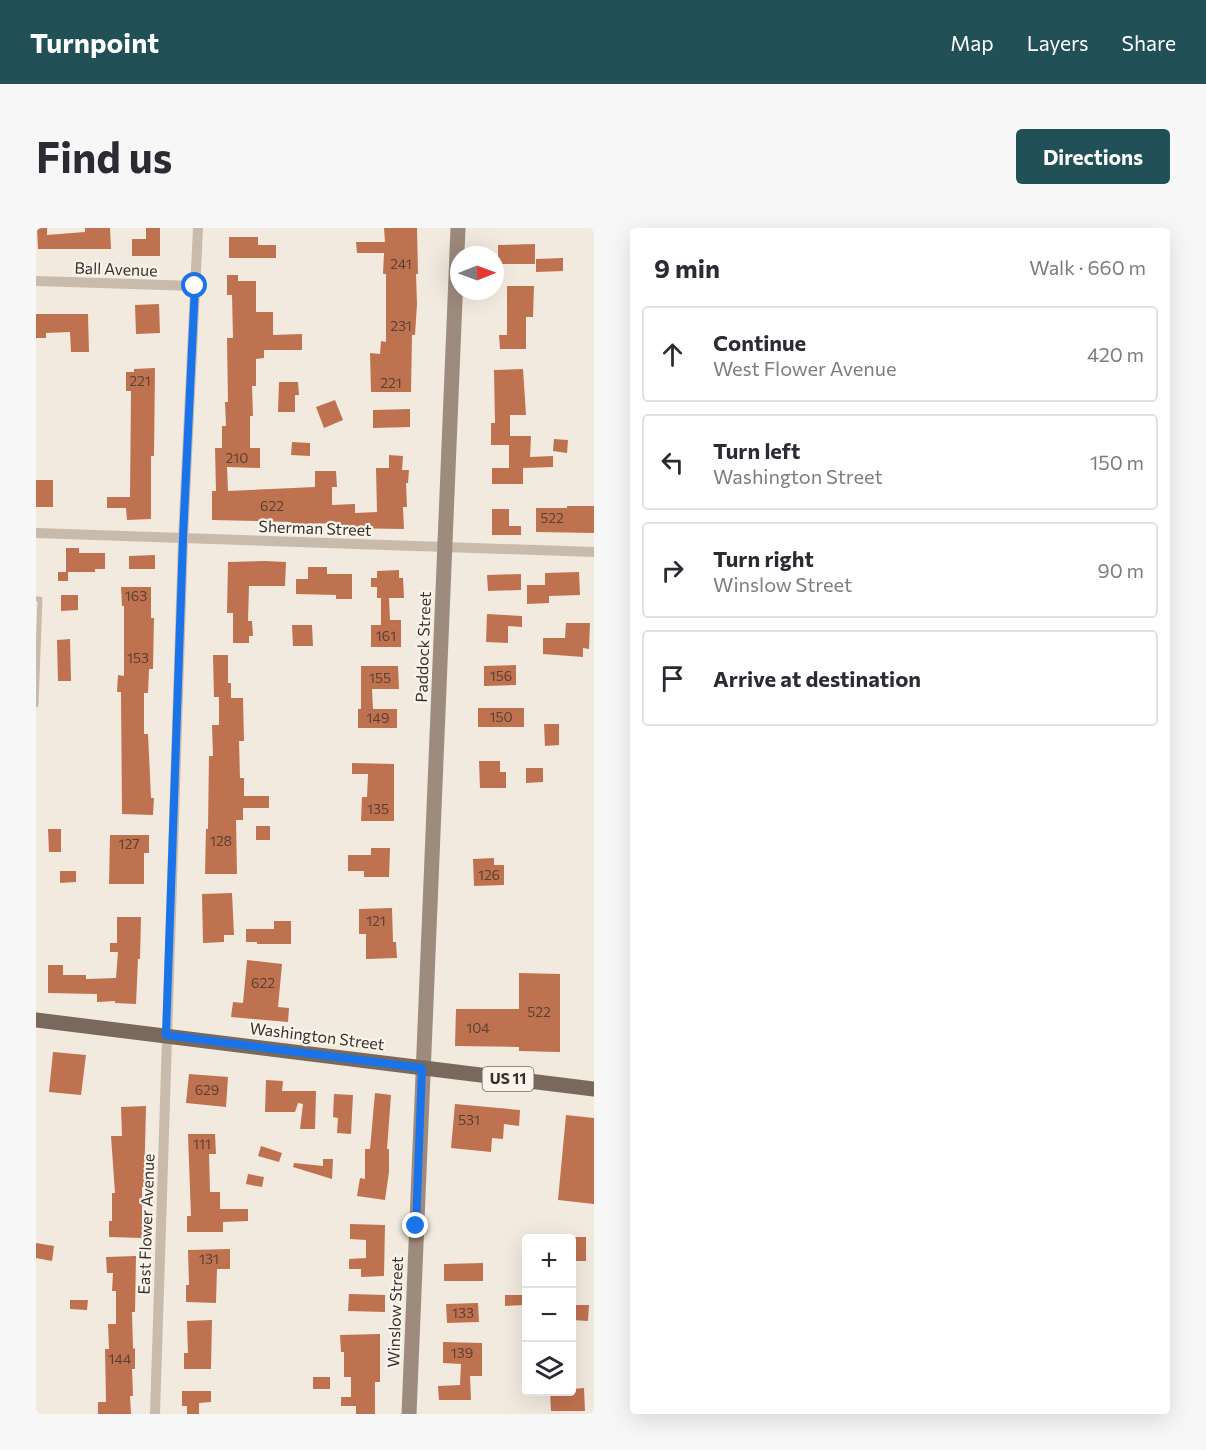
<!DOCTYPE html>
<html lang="en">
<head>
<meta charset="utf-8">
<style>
  body { margin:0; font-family:Commissioner,sans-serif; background:#f7f7f7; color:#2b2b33 }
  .controls { position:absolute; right:18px; bottom:18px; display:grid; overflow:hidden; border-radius:6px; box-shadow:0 6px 24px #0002 }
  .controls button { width:54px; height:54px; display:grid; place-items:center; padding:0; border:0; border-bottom:2px solid #e1e1e2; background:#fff; color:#2b2b33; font:30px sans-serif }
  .compass { position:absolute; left:414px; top:18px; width:54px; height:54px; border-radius:50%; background:#fff; box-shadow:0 6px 24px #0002; rotate:89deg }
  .stop { position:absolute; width:18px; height:18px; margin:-14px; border:4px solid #1a73e8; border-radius:50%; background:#fff }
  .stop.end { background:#1a73e8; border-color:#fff; box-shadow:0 2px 6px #0008 }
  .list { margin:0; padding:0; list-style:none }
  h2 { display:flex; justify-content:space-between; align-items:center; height:78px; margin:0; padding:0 24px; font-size:26px }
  h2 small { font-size:20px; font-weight:400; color:#7c7c81 }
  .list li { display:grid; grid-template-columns:39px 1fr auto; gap:18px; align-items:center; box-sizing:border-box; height:96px; margin:0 12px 12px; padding:0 12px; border:2px solid #e1e1e2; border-radius:6px }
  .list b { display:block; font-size:22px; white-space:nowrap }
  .list p { margin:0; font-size:20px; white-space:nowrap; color:#7c7c81 }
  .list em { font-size:20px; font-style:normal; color:#7c7c81 }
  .icon { flex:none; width:33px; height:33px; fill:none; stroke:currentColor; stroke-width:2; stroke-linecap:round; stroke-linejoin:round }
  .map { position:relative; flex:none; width:558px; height:1186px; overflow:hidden; border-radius:6px }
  header { display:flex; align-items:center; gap:36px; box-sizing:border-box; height:84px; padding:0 30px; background:#225057; color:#fff }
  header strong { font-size:28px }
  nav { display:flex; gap:33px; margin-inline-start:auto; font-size:21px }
  .intro { display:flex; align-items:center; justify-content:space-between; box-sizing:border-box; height:144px; padding:0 36px }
  h1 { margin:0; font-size:42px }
  .button { padding:15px 27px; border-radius:6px; background:#225057; color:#fff; font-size:21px; font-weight:700 }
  main { display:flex; gap:36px; padding:0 36px }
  aside { flex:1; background:#fff; border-radius:6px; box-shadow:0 6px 24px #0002 }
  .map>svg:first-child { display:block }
  .building { fill:#bf724f }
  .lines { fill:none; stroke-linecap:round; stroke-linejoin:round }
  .lane { stroke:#c9bbab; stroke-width:5 }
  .street { stroke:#c9bbab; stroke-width:10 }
  .secondary { stroke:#9d8b7d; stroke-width:15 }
  .primary { stroke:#79685c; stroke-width:15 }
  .route { stroke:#1a73e8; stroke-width:8 }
  .labels { text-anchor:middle; stroke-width:4.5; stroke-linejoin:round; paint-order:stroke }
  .number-label { font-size:14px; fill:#5a4033 }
  .shield { fill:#f9f4eb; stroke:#726a64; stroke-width:1.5 }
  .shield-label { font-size:15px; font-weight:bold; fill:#382f2a }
  .street-label { font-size:16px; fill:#382f2a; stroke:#f9f4eb }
</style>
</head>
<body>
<header>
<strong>Turnpoint</strong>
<nav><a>Map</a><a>Layers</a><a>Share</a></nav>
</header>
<div class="intro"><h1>Find us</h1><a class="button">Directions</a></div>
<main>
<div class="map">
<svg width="558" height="1186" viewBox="0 0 558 1186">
  <rect width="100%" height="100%" fill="#f2eadf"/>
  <path class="building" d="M1,0H11V7L49,4V0H74L75,21H2Z
    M110,0H124V28H96V11H110Z
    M348,0H381L382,46H380L381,76L379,107H376L375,164H335L334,125L344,126L345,113L350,114V46H347L348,25H321L320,14H349Z
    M193,9H222V17H240V30H193Z
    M499,16V36H462V17Z
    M527,30V43L500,44V31Z
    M191,47H202V53H220V84H237V107L266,106V122H228V130L220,131V158H216L217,188H214V220H224V240L191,239L192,263L279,259V243H300L301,259H296V277L319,276V285L341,284L340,240H353V227L367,228L366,242H373L372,255H370L371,279H367L368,301L304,300V295L255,296V294L176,292V263H180L179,220H186V198H190L189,174H192L191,110H197L196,67H191Z
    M471,58H498L497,89H490V121H464L463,107H471Z
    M123,76L124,105L100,106L99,77Z
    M0,86H52L53,124H35L34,104L10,105V110H0Z
    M119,140L118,228H115V291L91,292L90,280H71V269H94L95,163H90V144H98V141Z
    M487,141L490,187H474V208H495L494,229L517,228V239L487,240V256H456V240H473V217H455V195H459L458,142Z
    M243,154H262L263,167H259V184H242Z
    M299,172L307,192L288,200L280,179Z
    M374,181V199L337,200V182Z
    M518,211L532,212L531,225L517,223Z
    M256,214L274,215V228L255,227Z
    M0,252H17V279H0Z
    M531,278H558V305L500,304V280H531Z
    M456,281H473V298H485V307H456Z
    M30,320H43V325H69V341H59V344H32V353H22V344H30Z
    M119,327V341H93V328Z
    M228,333L250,334L249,358H213L212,393H216L217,408H213V415H197V385H191L192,334Z
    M272,339H291V346H316V371H300V367L260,366V351H272Z
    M363,342V350H367L368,370H353L354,392H365V419H335V397H345V370H341V359H335V350H341V343Z
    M543,344L544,367L513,368V375L491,376V357H509V345Z
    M485,346V362L452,363L451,347Z
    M85,359H115V390H118L117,441H113L112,465H108V506H112L115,570H118L117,587L86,586L85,464H81L82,447L88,448V378H86Z
    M25,367H42V382L25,383Z
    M451,386L486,388V399L472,398V415L450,414Z
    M530,395H554L553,421L547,420V429L507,426V410H529Z
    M256,397H276L277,418H257Z
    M34,411L35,453H22L21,412Z
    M177,427H192V455H195V470H207L208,513H203L204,550H208V568H233V580H207V592H200L201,646H169L170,601H172L173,528H177L176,497H183V469H178Z
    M480,437V457L448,458V438Z
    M325,438H362L363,461H336L337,481H361V500H322V481H325Z
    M442,480H488V499H442Z
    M508,496H523V517L509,518Z
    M443,533H464V544H470V560H444Z
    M316,535L358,536V593H325L326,569H331L332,546H316Z
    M490,540H507V554L490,555Z
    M220,598H234V612H220Z
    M12,601H25V624H13Z
    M74,607H113V625H108V656H73Z
    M335,620H354L353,649H328V643H312V627H335Z
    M458,630V637H468V657L438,658L437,631Z
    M24,643H40V654L24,655Z
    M196,665L198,707H188V714L167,715L166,666Z
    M356,680L357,714H360L361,730L330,731V706H323V681Z
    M81,689H105L104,731H102L100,776L79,775V773L61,774V766L12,765V737H27V747H50V751L80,750L82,724H74V715H81Z
    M238,693H255V716H221V714H210V701H238Z
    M211,732L246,736L242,779L253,780L252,794L195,789L197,774L207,775Z
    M483,745L524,746V824L483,823V819L419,818L420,781H483Z
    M17,824L50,827L45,867L13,864Z
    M153,846L192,849L190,879L150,875Z
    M230,852L247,853L246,863H280L279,901H264L267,876L262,875L259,884H229Z
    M339,865L355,867L351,921H353V944L349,972L321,968L324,950L329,951V921H334Z
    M298,866L317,867L315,906L301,905L302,890L297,889Z
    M419,876L484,882L483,898L468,896L467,911L456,910L455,924L415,920Z
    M110,878L108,959H106V1010L73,1009V993H76V965H79L75,908H86L85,879Z
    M530,887L558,890V976L522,972Z
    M152,906H179L180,926H173L174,964H184V981H212V993L187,994V1004H151V988H155Z
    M225,918L246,925L243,934L222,928Z
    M287,931H297L296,951L257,939L258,935L287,938Z
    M212,946L228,949L226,959L210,956Z
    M314,996L349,997L348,1048L325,1049V1041H313V1031L330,1030V1012L314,1011Z
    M536,1009H550V1033H536Z
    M0,1015L18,1018L16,1033L0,1030Z
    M194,1021V1041H181L180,1075L150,1074V1057H153L152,1022Z
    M100,1028L99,1084H96L97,1121L99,1120V1141H96L97,1168H94L95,1186H62V1174H70L69,1121H73L72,1096H80V1063H76L77,1045H71L70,1029Z
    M447,1035V1053H408V1036Z
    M313,1066L349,1067V1084L312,1083Z
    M469,1067H490V1077L469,1078Z
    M34,1072H52L51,1082L34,1081Z
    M442,1075L443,1094L411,1095L410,1076Z
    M536,1077H553L552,1093L536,1092Z
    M176,1092L175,1141H148V1125H152L151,1093Z
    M344,1106V1154H339V1186H320V1178H305V1169H315V1149H308V1124H305L304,1107Z
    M407,1114L446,1115V1148H434L435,1172H403L402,1158L424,1157L425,1136L407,1135Z
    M277,1149H294V1161H277Z
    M548,1160L549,1183H515L514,1164H536V1161Z
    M146,1163H175V1174L163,1175V1186H151V1178H146Z"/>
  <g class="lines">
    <path class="lane" d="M0,371H4L0,477"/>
    <path class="street" d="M0,53L159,58
      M0,305L558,324
      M119,1186L147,311L162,0"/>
    <path class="secondary" d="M373,1186L422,0"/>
    <path class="primary" d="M0,792L558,861"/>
  </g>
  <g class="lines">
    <path class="route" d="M159,58L147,310L130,807L386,840L380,998"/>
  </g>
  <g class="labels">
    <g class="number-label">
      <text x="365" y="41">241</text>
      <text x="365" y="103">231</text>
      <text x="104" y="158">221</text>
      <text x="355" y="160">221</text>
      <text x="201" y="235">210</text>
      <text x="236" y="283">622</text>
      <text x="516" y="295">522</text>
      <text x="100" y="373">163</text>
      <text x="350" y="413">161</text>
      <text x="102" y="435">153</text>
      <text x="465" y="453">156</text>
      <text x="344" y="455">155</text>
      <text x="465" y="494">150</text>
      <text x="342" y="495">149</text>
      <text x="342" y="586">135</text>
      <text x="185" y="618">128</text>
      <text x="93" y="621">127</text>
      <text x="453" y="652">126</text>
      <text x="340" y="698">121</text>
      <text x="227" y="760">622</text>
      <text x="503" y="789">522</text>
      <text x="442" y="805">104</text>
      <text x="171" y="867">629</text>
      <text x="433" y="897">531</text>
      <text x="166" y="921">111</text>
      <text x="173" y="1036">131</text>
      <text x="427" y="1090">133</text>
      <text x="426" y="1130">139</text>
      <text x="84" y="1136">144</text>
    </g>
    <rect class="shield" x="446.5" y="839" width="51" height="24" rx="4.5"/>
    <g class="shield-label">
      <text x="472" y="856">US 11</text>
    </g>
    <g class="street-label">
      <text transform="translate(80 41) rotate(2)" y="6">Ball Avenue</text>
      <text transform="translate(279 300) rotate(2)" y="6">Sherman Street</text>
      <text transform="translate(387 419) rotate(-88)" y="6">Paddock Street</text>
      <text transform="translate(281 808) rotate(7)" y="6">Washington Street</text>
      <text transform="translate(110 996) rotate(-88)" y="6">East Flower Avenue</text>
      <text transform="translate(359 1084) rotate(-88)" y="6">Winslow Street</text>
    </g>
  </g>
</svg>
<div class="controls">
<button>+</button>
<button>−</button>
<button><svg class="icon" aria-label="layers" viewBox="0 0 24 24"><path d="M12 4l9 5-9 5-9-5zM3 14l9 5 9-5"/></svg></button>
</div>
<svg class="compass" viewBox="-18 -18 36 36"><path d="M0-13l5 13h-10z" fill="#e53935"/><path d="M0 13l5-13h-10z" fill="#7c7c81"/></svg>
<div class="stop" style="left:159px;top:58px"></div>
<div class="stop end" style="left:380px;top:998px"></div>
</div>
<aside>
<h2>9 min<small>Walk · 660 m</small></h2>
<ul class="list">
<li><svg class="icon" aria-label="ahead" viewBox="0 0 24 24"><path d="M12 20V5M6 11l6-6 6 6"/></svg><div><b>Continue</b><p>West Flower Avenue</p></div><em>420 m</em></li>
<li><svg class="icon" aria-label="left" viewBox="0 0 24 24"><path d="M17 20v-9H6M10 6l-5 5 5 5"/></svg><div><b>Turn left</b><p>Washington Street</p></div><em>150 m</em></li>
<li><svg class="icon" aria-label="right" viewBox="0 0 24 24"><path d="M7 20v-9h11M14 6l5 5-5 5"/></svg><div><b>Turn right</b><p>Winslow Street</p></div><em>90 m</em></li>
<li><svg class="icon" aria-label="arrive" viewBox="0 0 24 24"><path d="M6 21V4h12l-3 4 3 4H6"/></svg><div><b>Arrive at destination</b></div></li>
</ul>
</aside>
</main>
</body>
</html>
